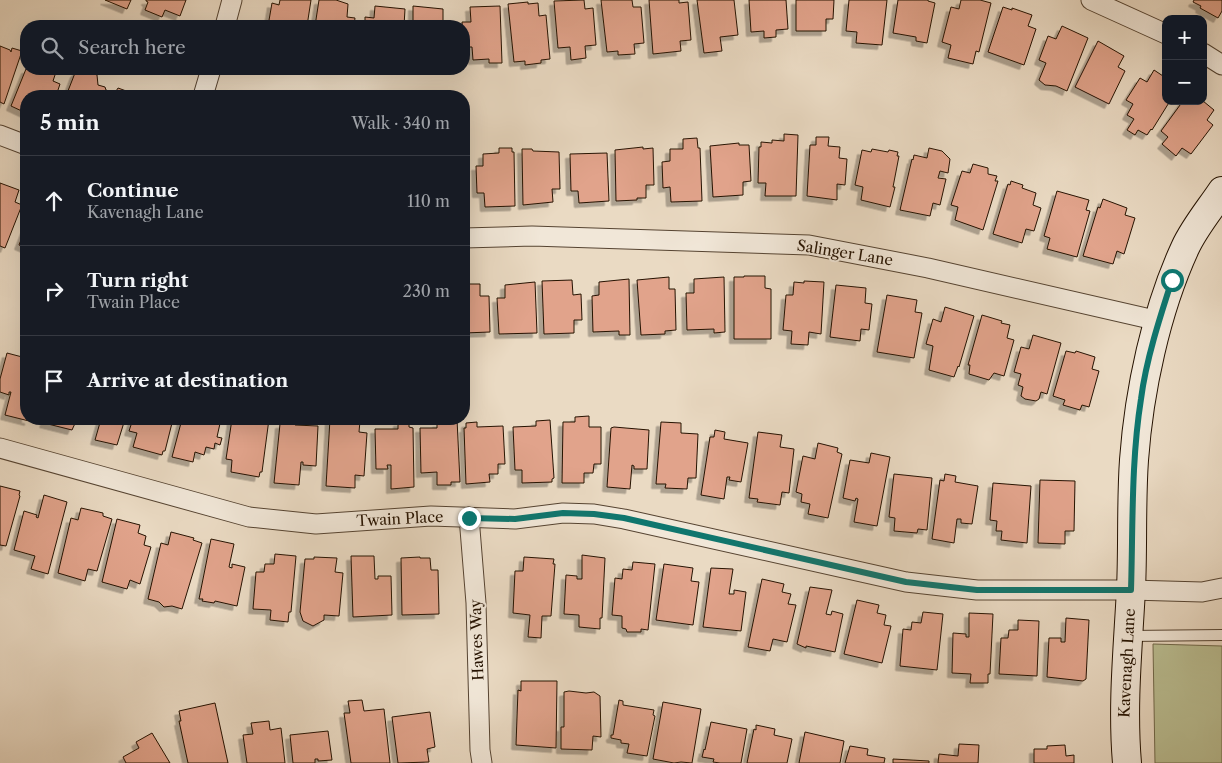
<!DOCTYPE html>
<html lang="en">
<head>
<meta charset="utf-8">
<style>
  body { margin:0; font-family:"Libre Caslon Text",serif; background:#242831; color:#f1f3f6 }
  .controls { position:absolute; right:15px; top:15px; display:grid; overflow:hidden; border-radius:10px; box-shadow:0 5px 20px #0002 }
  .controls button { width:45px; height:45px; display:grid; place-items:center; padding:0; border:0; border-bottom:1px solid #363941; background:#171b24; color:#f1f3f6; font:25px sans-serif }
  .stop { position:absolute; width:15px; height:15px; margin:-11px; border:4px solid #0f766e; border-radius:50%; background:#fff }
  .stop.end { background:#0f766e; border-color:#fff; box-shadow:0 1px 5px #0008 }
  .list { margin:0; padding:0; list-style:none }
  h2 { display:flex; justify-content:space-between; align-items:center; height:65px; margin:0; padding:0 20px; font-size:21px }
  h2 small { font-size:16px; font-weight:400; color:#9ea1a6 }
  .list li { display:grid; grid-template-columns:32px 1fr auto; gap:15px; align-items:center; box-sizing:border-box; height:90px; padding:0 20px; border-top:1px solid #363941 }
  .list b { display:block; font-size:19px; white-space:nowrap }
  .list p { margin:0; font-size:16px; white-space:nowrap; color:#9ea1a6 }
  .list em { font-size:16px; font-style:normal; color:#9ea1a6 }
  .icon { flex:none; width:28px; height:28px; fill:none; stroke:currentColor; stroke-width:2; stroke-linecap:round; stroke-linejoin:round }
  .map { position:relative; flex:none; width:1222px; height:763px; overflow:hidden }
  .search { position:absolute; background:#171b24; box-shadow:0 5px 20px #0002; left:20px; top:20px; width:450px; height:55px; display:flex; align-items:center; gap:12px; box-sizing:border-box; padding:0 18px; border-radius:20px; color:#9ea1a6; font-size:19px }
  .panel { position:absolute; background:#171b24; box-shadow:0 5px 20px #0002; left:20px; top:90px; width:450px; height:335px; border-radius:20px }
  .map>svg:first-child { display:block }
  .green { fill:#babe92; stroke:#70684a }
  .building { fill:#e1a38b; stroke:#251201; filter:url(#shadow) }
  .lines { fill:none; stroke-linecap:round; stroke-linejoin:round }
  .service-casing { stroke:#564432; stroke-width:12 }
  .minor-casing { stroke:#564432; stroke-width:21 }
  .secondary-casing { stroke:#251201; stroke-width:30 }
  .service { stroke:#f1e7d8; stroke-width:10 }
  .minor { stroke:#f1e7d8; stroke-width:19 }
  .secondary { stroke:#f1e7d8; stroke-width:28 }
  .route { stroke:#0f766e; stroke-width:6 }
  .labels { text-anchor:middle; stroke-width:4; stroke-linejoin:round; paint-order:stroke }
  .street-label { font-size:15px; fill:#251201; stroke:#f1e7d8 }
</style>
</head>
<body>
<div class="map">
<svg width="1222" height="763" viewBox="0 0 1222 763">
  <defs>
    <filter id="shadow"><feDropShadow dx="-4.5" dy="4.5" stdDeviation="0" flood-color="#0004"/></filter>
  </defs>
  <rect width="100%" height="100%" fill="#eadac3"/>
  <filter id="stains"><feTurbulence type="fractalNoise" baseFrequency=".004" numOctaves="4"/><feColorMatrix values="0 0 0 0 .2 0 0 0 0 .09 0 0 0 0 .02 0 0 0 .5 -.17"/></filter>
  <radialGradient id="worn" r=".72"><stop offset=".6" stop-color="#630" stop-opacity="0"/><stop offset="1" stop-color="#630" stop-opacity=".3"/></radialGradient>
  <path class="green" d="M1153,644L1222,646V763H1155Z"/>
  <path class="building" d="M105,0H131L127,9Z
    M146,0H186L180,16L165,10L162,17L145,10L148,2L146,1Z
    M280,0H311L307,26H268L272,3L279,5Z
    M319,0H336L348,4L347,17L355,18L354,26H315Z
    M584,0L585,9L593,8L596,45L585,46L586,58L571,60L570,47L558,48L554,1Z
    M601,0H632L633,7H641L644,43L634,44L635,54L618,55V51L607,52Z
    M649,0H679V3L688,2L691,40L680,41L681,51L653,54Z
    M697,0H734L738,35L720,37L722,51L704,53Z
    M749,0H786L788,29L776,30V37L764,38V31L751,32Z
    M796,0H834L833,19H826V31H796Z
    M849,0H887L882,45L856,43L857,32L846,31Z
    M898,0H928V1L935,3L927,43L916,41V37L893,33Z
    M961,0H980L991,3L979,52L976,51L973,64L948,58L951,45L942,42L951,7L959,9Z
    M1194,0H1222V11L1218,18L1200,8L1201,6L1193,2Z
    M528,2V4L538,3L539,16L546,15L550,59L541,60V63L525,65V61L514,62L508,4Z
    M375,6L405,9L404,26H365V17L374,18Z
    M413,6L443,9V22H451V26H413Z
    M500,6L502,63H489V59L473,60L472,47H464L462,22H471L470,7Z
    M1003,7L1012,10V8L1032,15L1028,26L1036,29L1024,65L988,52Z
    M1062,26L1088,38L1067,91L1056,86L1045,85L1039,80L1046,63L1039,60L1048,36L1056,39Z
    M1098,41L1124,56L1118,67L1125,71L1109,104L1075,87Z
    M0,46L10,50L11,52L12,48L22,51L4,104L0,102Z
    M26,69H57L53,81L60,84L56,96H26V113L11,106Z
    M89,70L97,75L98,85L105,87L106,90L108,91L106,96H66L75,73L77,71Z
    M1154,70L1166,78V101H1170L1152,130L1151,129L1147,135L1138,130L1135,135L1127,130L1134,119L1127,115L1133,104L1126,100L1140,78L1147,82Z
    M118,88L129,92L127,94L132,96H113Z
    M1183,101H1203L1214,110L1207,120L1213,125L1191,154L1182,148L1176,156L1162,144L1168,137L1161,131Z
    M784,134L798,135L796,196H765L766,183H758L759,147H761V142L772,143V140L784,141Z
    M816,137H829L828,146L840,147L839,158L847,159L845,185L837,184V200L807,196L810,145H816Z
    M697,138L698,148H700L702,201L671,202L670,187L663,188L662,162L670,161V149H683V139Z
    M739,143V145H749L751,181L743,182V195L713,197L710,146Z
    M643,147V149L653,148L654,185H646V198H637V200L616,201L615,150Z
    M499,148H512V152H514L515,206L485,207L484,193H477L476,166H483V154L499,153Z
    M929,148L942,151L950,159L948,173L940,171L938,178L946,179L940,205L933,203L930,216L900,210L912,159L913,160L914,155L927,158Z
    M522,149H532L533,151L559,152L560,189H552L553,202L523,205Z
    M872,149L888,152L889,150L898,152L897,156H899L893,187H895L890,207L861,200L863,187L855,185L862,150L871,152Z
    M607,153L609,201L579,203L578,191H571L570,154Z
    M464,156H466L468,192H464Z
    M973,164L988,168V174L997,176L995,181H998L983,230L955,220L958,207L951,205L962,171L970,173Z
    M1011,181L1023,185L1022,188L1036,193L1033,205L1041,208L1034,231L1026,229L1022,243L993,234L1008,184L1010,185Z
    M0,183L19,190L15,202L22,205L5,248L0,246Z
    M1057,191L1089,200L1086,210L1090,211L1077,257L1047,249L1050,238L1044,236Z
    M1103,199L1127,208L1125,215L1135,218L1124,254L1117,251L1113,264L1083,256L1098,207L1100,208Z
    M26,227V248L19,245Z
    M744,276H765V288L771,289V339H734V277H744Z
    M669,277V289H675L676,330L665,331V334L641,335L637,280Z
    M724,277L725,332L714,333V329L687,330L686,293H694V279Z
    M629,279L630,335H619V331L593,332L592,296L599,295V282Z
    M572,280L573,295L581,294L582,320H574V333L544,334L542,281Z
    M804,281L824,282L821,334L809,332L808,345L791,344L792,331L783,330L786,295H793L794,282L804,283Z
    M535,282L537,333L499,334L497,298H505V285Z
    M464,284H480V296H489L490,332L464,333Z
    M836,285L866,288L865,303L872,304L869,330L861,329L860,341L830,337Z
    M887,295L917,300L915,312L922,313L914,358L877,352Z
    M945,307L974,316L959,367L958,366L954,377L929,370L933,346L926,344L933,319L941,322Z
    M982,315L1002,321L1001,323L1010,325L1007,338L1014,340L1004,376L994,373L989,380L969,374L970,365H968Z
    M1033,335L1061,343L1047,394L1041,392L1039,399L1036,401L1025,399L1021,396L1023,387L1018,385L1021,374L1014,372L1021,347L1029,349Z
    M1066,351L1075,353L1076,351L1095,357L1092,369L1099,371L1089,407L1082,405L1080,410L1063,405L1065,400L1053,396Z
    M7,353L26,358V419H29V421L5,415L11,392H9V395L0,392V379Z
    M589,416V427H601V464H594L593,473H584V483H562L563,422H575V417Z
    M46,419H77L72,430L44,423Z
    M101,419H125L117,445L95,440Z
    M133,419H173L165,451H163L162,455L133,447L137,433L129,431Z
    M182,419H221L217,437L222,438L220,445L215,443L214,449L206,447L204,455L195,452L193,462L172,457Z
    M232,419H269L262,472H260L259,477L231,472L232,460L226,459Z
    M285,419H296L295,425L318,426L316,466L303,465V462H301L299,485L274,483L280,424H284Z
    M330,419H351L350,421H360L359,432L367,433L364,476L355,475V488L326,486Z
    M444,419H457L460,482H451V485H437V472L421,473L420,428H437V423H444Z
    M550,420L554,478L552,479V482L522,483V470H515L513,427L536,426V421Z
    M398,422H409V427L413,428L414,487L391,489V465H387L388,469H376L375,429H398Z
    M477,422V427L503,426L505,464H498V474H489L490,482L466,484L464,428H466V423Z
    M661,422L681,423V433L698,434L696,478H688L687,489L665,488L666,484H656Z
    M614,427L649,430L647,469H634V466L632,465L630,489L607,487L611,428Z
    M715,430L725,432L724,439L748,443L741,482L729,480L730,477H727L724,499L701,495L710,437H714Z
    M758,432L782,435L780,447L794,449L789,493L782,492L780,505L757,502L758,499L749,498Z
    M818,443L838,448L837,452L842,454L828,518L808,514L810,504L801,502L802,494L796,492L803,456L815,459Z
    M871,453L890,457L877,526L854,522L858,499L856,498L855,501L843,498L850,460L869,463Z
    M894,474L932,478L927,530L918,529L917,533L894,531L895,518L889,517Z
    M945,474L956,476L955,482L978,486L972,524L961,523V519H957L954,543L932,539L940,480L944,481Z
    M1040,480L1075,481L1074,531H1065V544L1038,543Z
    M993,483L1031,486L1027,543L1001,540L1002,531H996L997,521L990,520Z
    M0,486L20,491L19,495L20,496L6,546L0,545Z
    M44,495L67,502L48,574L31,569L35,556L14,550L24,511L37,515L36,517L38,518Z
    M81,508L103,513V516L112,519L97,571L88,569L85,581L58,573L71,518L78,520Z
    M117,519L140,525L138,533L146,536L144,545L151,547L140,584L130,580L127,589L102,582Z
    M171,532L194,538L193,540L202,543L182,609L172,606L164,607L159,602L148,599L161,543L168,545Z
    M211,539L234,544L229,567L232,568V564L245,567L237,606L215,601L214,603L202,601L203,599H199Z
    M275,554L296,556L291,612H289L288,622L270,620L271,610L253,609L256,572H264L265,564H274Z
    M582,555L605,558L602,618H600V629L579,627V615L564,614L566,575L577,576V579H582Z
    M351,556H374L375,579H378V576H391L392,615L353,617Z
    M314,557L337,558L335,572L343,573L339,616L324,615V620L313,626L303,621L300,612L305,559H314Z
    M420,557V558H430L431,570H438L439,614L402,615L401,558Z
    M524,557L554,559L553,564H555L551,616H542L541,638L528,637L530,615L513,613L515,571H523Z
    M633,562L655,564L648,630L641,629V632H627L626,629L622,628V616L612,615L615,578L622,579L623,569L632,570Z
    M664,564L693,568L691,581L699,582L693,625L656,620Z
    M711,568L733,569L729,594H734V590L746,592L741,631L703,627Z
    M762,579L784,584L782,592L791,594L788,604L796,605L787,642L773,639L770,651L748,647Z
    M810,587L832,590L826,614L831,615L832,611L843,614L835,652L806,646V648L797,644Z
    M857,600L879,605L877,613L886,615L884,625L891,626L882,663L844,654Z
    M923,612L943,614L937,670L900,666L903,629L911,630L912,622L921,623Z
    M969,613L993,614L990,674H988V683H970L971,674L952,673L953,633L966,634V637H969Z
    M1066,618L1089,620L1086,679L1083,681L1047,677L1049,638H1061V642H1065Z
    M1018,620L1039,621L1037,676L999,674L1001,638H1008L1009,630H1018Z
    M521,681H557L556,748L516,745L518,690L521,691Z
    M569,691L586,693L594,692L600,696L601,737L593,736L592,750L561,749V727H564V692Z
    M362,700L364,711L384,709L390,763H351L344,713H350L348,701Z
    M619,700L623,701V705L654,710L653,715L655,716L647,756L627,753L629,744L621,743V740L611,738V735H613Z
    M663,702L701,709L692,763L681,762L674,763L653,759Z
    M215,703L228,763H188L179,721H181L179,711Z
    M430,712L435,747L427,749L429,762L398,763L392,717Z
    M269,721L270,730L281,728L285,763H247L243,735L253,734L251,723Z
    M711,722L747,729L741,763H720L713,762L714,759L702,757L704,749L705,750Z
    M756,725L775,729L774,735L792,739L787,763H747L754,729L756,730Z
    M328,731L332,760L318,761V759H315V763H293L290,735Z
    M805,732L844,741L840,763H799Z
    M152,733L170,763H126L123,757L139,748L136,742Z
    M959,744L979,745L978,763H938L939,754L958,756Z
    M1065,745L1066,756L1074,755V763H1034V749H1047V746Z
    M850,746L868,749L867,755L885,758L884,763H845Z
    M893,759L929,761V763H893Z"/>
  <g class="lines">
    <defs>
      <path id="service" d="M1129,636L1222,635"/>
      <path id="minor" d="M1091,0L1166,34
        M225,26L232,0
        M1203,53L1222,65
        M203,96L211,69
        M0,135L26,145
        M464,238L532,236L809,245L928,268L1159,321
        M0,448L249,517L316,524L431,516L515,519L563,513L594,514L624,519L906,582L977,590H1131L1202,592L1222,588
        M469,517L476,603L480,750L482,763"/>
      <path id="secondary" d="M1127,763C1122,705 1128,647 1131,589C1133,546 1131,503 1134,460C1139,391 1156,311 1185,248C1194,228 1210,209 1222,191"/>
    </defs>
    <use href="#service" class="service-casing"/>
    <use href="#minor" class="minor-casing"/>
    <use href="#secondary" class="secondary-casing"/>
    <use href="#service" class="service"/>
    <use href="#minor" class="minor"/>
    <use href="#secondary" class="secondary"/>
  </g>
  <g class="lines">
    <path class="route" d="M469,518L515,519L563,513L594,514L624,518L906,582L977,590H1131C1133,526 1131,462 1141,399C1146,360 1160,317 1172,280"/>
  </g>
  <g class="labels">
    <g class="street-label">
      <text transform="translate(845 253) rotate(9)" y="5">Salinger Lane</text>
      <text transform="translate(400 519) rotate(-3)" y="5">Twain Place</text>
      <text transform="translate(477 640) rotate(-92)" y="5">Hawes Way</text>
      <text transform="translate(1127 663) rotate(-87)" y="5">Kavenagh Lane</text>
    </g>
  </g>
  <rect width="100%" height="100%" filter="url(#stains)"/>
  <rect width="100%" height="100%" fill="url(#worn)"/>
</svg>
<div class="controls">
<button>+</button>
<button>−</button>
</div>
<div class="stop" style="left:1172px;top:280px"></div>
<div class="stop end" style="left:469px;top:518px"></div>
<div class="search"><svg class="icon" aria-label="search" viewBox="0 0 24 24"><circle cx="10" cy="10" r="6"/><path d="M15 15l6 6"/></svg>Search here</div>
<section class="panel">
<h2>5 min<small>Walk · 340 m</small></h2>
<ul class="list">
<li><svg class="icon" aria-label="ahead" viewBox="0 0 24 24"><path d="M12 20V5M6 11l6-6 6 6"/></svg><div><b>Continue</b><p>Kavenagh Lane</p></div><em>110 m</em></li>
<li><svg class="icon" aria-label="right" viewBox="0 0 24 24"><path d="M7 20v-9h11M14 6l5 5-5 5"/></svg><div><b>Turn right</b><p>Twain Place</p></div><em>230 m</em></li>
<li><svg class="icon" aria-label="arrive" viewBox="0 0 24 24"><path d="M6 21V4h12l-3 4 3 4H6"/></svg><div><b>Arrive at destination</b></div></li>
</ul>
</section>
</div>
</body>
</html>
